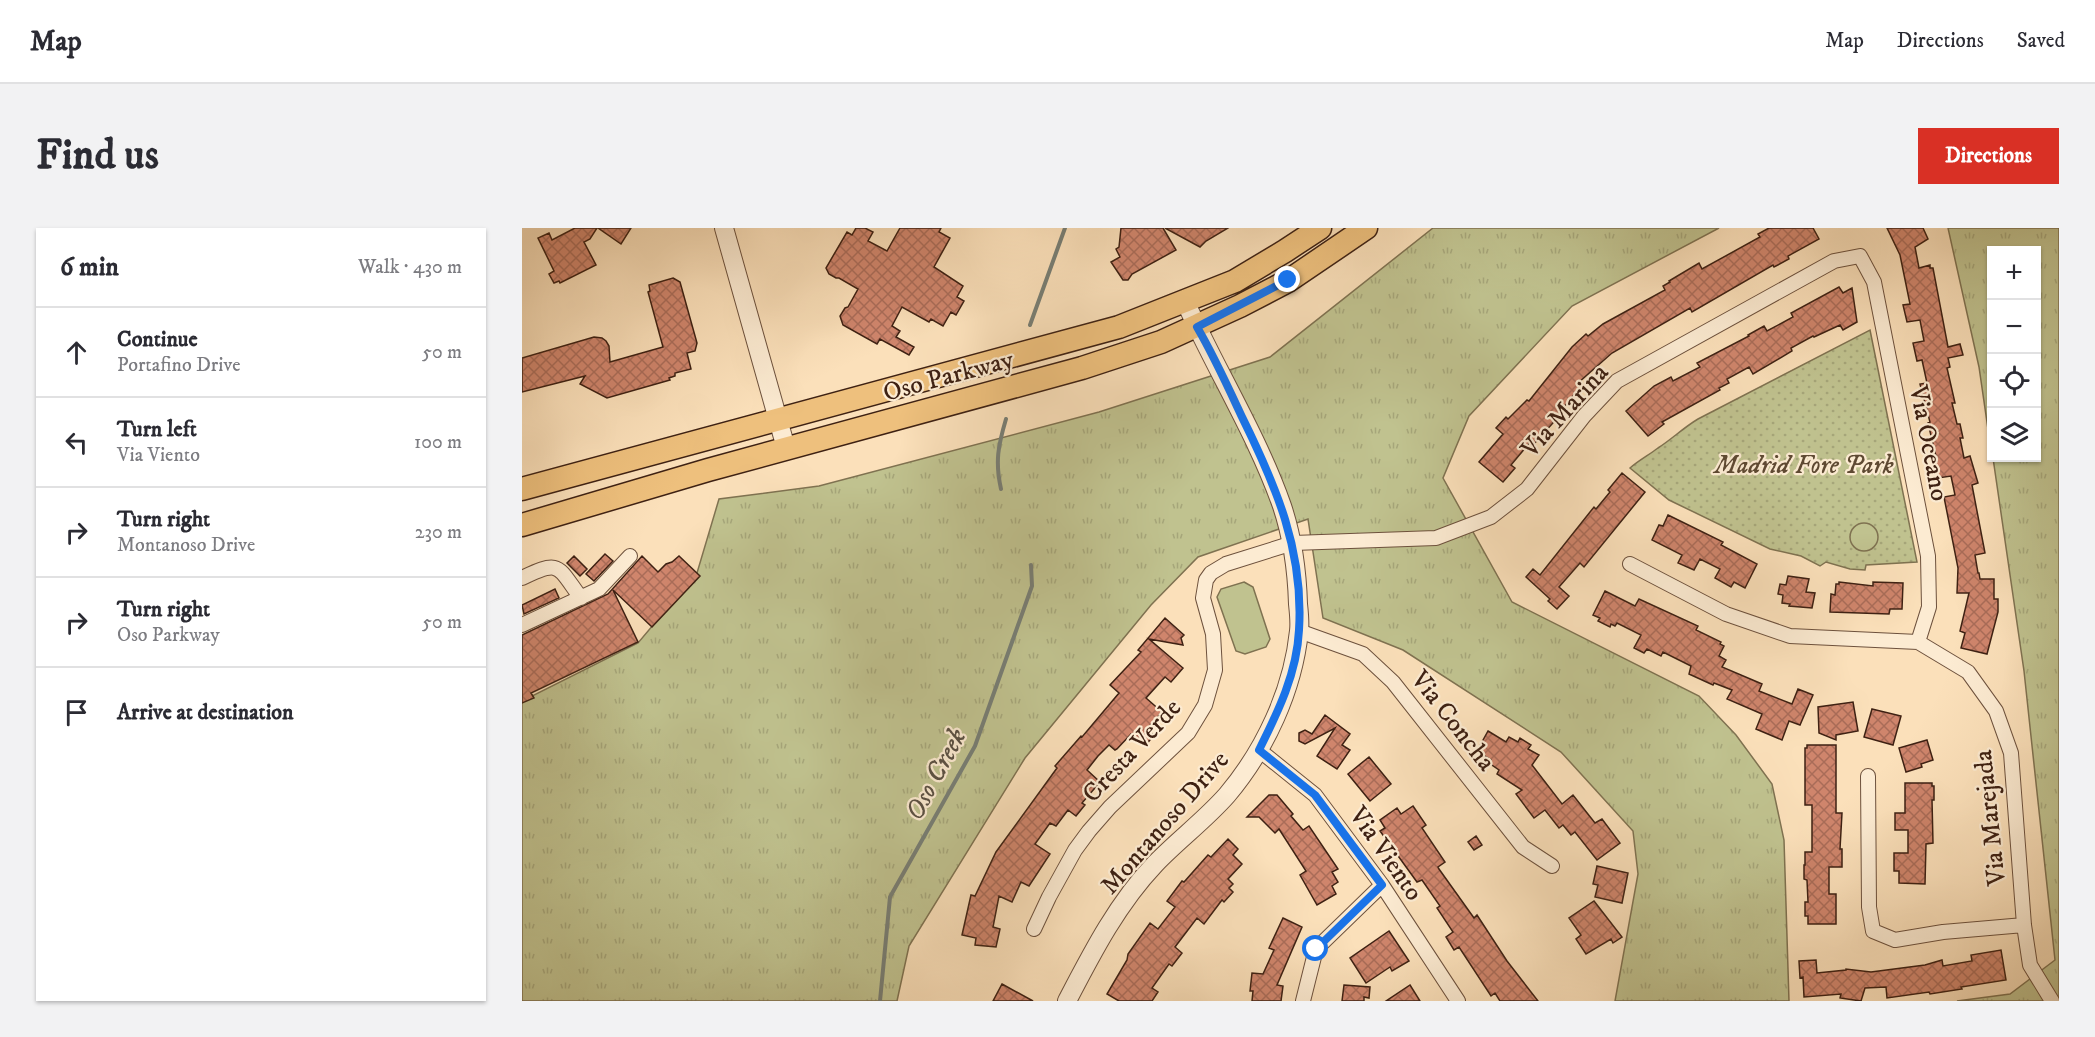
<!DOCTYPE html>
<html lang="en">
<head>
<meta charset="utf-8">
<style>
  body { margin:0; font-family:"IM FELL DW Pica",serif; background:#f2f2f3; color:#2b2b33 }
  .controls { position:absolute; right:18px; top:18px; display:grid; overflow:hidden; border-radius:0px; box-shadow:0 2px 4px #0004 }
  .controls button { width:54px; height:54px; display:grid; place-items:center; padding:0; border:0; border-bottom:2px solid #e1e1e2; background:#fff; color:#2b2b33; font:30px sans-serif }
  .stop { position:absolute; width:18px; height:18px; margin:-14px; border:4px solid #1a73e8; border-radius:50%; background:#fff }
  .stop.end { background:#1a73e8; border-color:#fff; box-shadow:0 2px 6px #0008 }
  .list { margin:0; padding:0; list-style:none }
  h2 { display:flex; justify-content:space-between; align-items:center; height:78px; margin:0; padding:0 24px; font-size:26px }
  h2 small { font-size:20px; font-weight:400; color:#7c7c81 }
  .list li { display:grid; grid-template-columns:39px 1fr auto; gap:18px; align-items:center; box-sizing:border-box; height:90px; padding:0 24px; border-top:2px solid #e1e1e2 }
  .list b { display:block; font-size:22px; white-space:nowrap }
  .list p { margin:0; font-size:20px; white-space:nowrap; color:#7c7c81 }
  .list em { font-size:20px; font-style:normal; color:#7c7c81 }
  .icon { flex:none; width:33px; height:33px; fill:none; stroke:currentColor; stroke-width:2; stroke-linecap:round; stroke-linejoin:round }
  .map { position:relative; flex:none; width:1537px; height:773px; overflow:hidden; border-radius:0px }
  header { display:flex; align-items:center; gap:36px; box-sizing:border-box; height:84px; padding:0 30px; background:#fff; border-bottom:2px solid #e1e1e2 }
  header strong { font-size:28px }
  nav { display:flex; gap:33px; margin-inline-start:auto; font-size:21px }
  .intro { display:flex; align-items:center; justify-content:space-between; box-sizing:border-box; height:144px; padding:0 36px }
  h1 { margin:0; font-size:42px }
  .button { padding:15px 27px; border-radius:0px; background:#d93025; color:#fff; font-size:21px; font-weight:700 }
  main { display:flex; gap:36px; padding:0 36px }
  aside { flex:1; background:#fff; border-radius:0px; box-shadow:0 2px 4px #0004 }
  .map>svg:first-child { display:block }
  .grass { fill:url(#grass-tufts); stroke:#7f7251; stroke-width:1.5 }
  .park { fill:url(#park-dots); stroke:#7f7251; stroke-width:1.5 }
  .pitch { fill:#c0c28f; stroke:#7f7251; stroke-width:1.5 }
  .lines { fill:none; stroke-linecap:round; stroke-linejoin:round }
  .stream { stroke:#787e74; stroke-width:4 }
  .building { fill:url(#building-cross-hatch); stroke:#3e2113; stroke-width:1.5 }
  .minor-casing { stroke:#6d513d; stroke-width:16 }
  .tertiary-casing { stroke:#6d513d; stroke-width:20 }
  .primary-casing { stroke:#3e2113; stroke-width:25 }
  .minor { stroke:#fcebd2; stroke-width:14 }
  .tertiary { stroke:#fcebd2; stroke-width:18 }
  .primary { stroke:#eec07d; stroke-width:22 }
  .route { stroke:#1a73e8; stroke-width:8 }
  .labels { text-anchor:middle; stroke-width:4.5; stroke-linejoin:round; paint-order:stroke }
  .street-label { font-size:26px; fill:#3e2113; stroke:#fcebd2 }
  .park-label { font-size:26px; font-style:italic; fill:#5e4932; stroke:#fcebd2 }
  .water-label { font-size:27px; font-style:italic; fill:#5b5043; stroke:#fcebd2 }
</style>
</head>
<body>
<header>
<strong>Map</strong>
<nav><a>Map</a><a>Directions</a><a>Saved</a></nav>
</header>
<div class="intro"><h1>Find us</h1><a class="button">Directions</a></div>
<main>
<aside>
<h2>6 min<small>Walk · 430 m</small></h2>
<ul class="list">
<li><svg class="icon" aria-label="ahead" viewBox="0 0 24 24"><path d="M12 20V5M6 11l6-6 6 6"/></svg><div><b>Continue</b><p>Portafino Drive</p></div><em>50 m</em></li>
<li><svg class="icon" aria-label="left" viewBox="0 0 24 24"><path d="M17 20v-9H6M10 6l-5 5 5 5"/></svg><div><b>Turn left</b><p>Via Viento</p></div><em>100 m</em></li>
<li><svg class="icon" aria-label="right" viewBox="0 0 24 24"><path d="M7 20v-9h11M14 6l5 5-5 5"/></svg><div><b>Turn right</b><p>Montanoso Drive</p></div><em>230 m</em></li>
<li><svg class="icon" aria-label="right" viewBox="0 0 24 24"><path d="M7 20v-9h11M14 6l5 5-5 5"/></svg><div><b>Turn right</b><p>Oso Parkway</p></div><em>50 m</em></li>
<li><svg class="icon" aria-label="arrive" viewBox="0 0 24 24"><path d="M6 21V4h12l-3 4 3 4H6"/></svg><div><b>Arrive at destination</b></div></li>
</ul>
</aside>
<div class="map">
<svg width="1537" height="773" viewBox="0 0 1537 773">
  <defs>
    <pattern id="grass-tufts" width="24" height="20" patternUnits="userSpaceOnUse" patternTransform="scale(1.5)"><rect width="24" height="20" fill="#c0c28f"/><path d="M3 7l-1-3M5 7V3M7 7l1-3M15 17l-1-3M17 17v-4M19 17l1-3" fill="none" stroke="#a6a67a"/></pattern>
    <pattern id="park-dots" width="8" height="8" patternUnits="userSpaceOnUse" patternTransform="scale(1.5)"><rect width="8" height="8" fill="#c0c28f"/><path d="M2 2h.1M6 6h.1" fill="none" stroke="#a6a67a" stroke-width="1.8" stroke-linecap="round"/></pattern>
    <pattern id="building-cross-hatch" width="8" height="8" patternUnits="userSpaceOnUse" patternTransform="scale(1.5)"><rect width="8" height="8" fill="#cf856c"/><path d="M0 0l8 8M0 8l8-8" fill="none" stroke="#a96c58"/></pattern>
  </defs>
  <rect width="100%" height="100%" fill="#fbe0ba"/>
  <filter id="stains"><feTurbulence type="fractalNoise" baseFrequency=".00333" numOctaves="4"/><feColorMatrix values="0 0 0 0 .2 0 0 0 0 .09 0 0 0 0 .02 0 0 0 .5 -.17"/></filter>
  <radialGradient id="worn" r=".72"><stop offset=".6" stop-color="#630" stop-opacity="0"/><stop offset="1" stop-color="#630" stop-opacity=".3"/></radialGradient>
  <path class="grass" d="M911,0H1197L1050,78L947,188L921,250L990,374L1177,468L1214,507L1250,556L1262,612L1267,773H1093L1116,646L1111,603L1039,524L881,422L801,390L786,291L676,329L629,377L503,530L387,718L375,773H0V473L116,415L175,345L197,271L297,258L577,184L748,129Z
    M1426,0H1537V773H1435L1488,766L1533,732L1502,443L1471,230H1514V22H1470L1469,222L1457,139Z"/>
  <path class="park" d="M1348,102L1395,334L1344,337L1343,342L1328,341L1304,334L1298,338L1279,328L1248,321L1147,272L1108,240C1117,232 1127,227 1136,220C1150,211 1161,200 1176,191Z"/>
  <path class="pitch" d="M1328 309a14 14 0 1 1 28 0a14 14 0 1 1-28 0Z
    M722,354L731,359L748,411L744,419L723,426L714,423L695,369L699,361Z"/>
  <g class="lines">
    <path class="stream" d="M508,97L543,0
      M479,261C473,234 476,218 484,191
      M358,773L368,669L453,518L510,358L509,337"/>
  </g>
  <path class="building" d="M53,0H75L68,11L62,14L74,37L38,55L37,53L32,55L27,46L32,43L16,10L27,5L30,12Z
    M76,0H109L99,16Z
    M334,0H343L351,4L346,13L365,23L378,0H419L417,4L428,10L412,39L441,58L435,69L442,73L434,87L429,84L421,98L409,91L407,94L380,79L370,98L378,103L374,109L392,119L387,127L358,111L355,116L321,97L318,88L323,80L326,79L336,61L317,50H314L307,46L304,40L325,4L330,7Z
    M599,0H641L654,22L610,46L606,52H601L589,34L598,29L594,21L597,19Z
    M643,0H706L684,13L678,19Z
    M1247,0H1291L1297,11L1266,28L1267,31L1252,39L1251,37L1170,84L1168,80L1090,125L1056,155L1059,158L1037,185L1039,186L1012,216L1009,213L989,237L993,240L981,254L957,234L981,206L974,200L984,189L986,191L1005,172L1007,173L1050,119L1064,106L1066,108L1081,96L1143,62L1141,58L1148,54L1147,53L1177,35L1180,41L1238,9L1236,6Z
    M1365,0H1401L1406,11L1393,19L1397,40L1408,37V40H1411L1426,119L1438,116L1441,127L1426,130L1428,139L1425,140L1433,175H1430L1435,196H1438L1441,210H1438L1442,230L1448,228L1456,255L1450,257L1463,325L1453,327L1456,345H1457L1458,351H1472V371H1476V384L1465,426L1439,420L1443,405L1438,403L1447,365H1435L1436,340L1422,269L1433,267L1429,248L1416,250L1413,233H1415L1406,195L1408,194L1398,156L1405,155L1400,132L1395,133L1391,115L1402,113L1398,92L1385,94L1381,77L1388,76L1378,27Z
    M151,50L158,54L175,115L173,123L165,125L169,141L153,145V148L147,150L148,152L85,170L58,156L63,148L0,164V130L72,109L80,110L84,113L87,118L88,134L141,119L126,64L128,63L127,57Z
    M1317,59L1321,65L1330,60L1335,94L1321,102L1318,97L1292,109L1291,108L1269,120L1270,123L1231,146L1227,139L1205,151L1207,155L1197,160L1198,162L1140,194L1142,196L1126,208L1104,183L1132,158L1149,149L1151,153L1178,139L1175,135L1227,108L1226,107L1242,98L1245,103L1271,89L1269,85Z
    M1100,245L1123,264L1062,339L1058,335L1037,359L1047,368L1035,381L1026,373L1028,371L1004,349L1011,341L1018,347L1072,279L1074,281L1088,264L1086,262Z
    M1146,287L1201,314L1199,317L1235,336L1223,360L1212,354L1209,359L1193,350L1198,341L1178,331L1172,342L1156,335L1160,327L1130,312L1137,297L1141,298Z
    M83,326L91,333L72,353L64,346Z
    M52,328L65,341L58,348L45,335Z
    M120,328L136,344L144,336L150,334L157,328L178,348L130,399L91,362L116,414L9,465L12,470L0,475V407L86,366Z
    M1266,348L1287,351L1284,364L1293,365L1290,380L1267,378L1268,376L1260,375L1261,367L1256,366L1258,356L1264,357Z
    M1317,354L1351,358V354L1381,355L1380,381H1368L1367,386L1308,384L1309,366L1313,367L1314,356H1317Z
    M33,361L37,370L2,386L0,377Z
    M1083,363L1113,378L1117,371L1176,398L1174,402L1199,414L1198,416L1202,418L1197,428L1204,432L1200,439L1240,456L1237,463L1270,476L1276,461L1291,467L1278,497L1267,493L1260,512L1234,501L1240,486L1205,471L1210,462L1192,455L1191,457L1167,446L1169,438L1141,424L1139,428L1125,421L1122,425L1112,420L1119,407L1095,395L1093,398L1089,396L1088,399L1076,393L1078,390L1071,387Z
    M643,390L662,407L659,410L661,417L627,411L661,440L649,454L643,449L624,470L640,484L625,501L632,507L623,518L609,506L595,521L593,522L587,517L576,528L565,542L578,554L560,575L563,577L554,588L546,582L534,598L528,595L513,616L528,626L507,658L499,654L490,674L477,668L471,699L478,701L474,719L453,717L454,710L440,707L449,667L453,668L474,624L535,540L533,538L559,508L560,509L597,465L588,457L619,424L616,422Z
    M1331,474L1336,503L1314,507V512L1297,505L1296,479Z
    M1350,481L1379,488L1371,517L1342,509Z
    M803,487L828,506L820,517L828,522L815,541L795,528L813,500L783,516L777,513V505L783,502L790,506Z
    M966,503L984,514L987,509L996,514L998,510L1009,517L1006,521L1017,527L1010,537L1040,576L1051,567L1073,595L1080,591L1098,615L1075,632L1053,604L1049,607L1041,597L1037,600L1023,582L1012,590L994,566L1000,562L975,546L977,542L967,535L969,532L955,523Z
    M1405,512L1411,532L1399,536L1400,539L1384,544L1377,520Z
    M1285,517H1314V585H1320L1318,621H1320V639H1307V666H1314V696H1286V688H1283V674H1286L1285,652L1282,651V637H1283V624H1290V577H1283V520H1285Z
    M847,529L869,556L848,573L826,546Z
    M1383,555H1410V558H1412V572H1410L1411,615L1404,616L1403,656L1377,655V643H1372V625H1386V602H1373V585H1383Z
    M747,567H755L771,586L769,588L781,602L787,598L816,641L810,644L816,654L810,658L814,666L795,677L778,647L784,643L757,601L753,605L737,589H725Z
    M891,578L904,597L900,600L923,634L916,639L917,641L952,690L955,687L985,733L1016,773H978L973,765L969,768L937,719L932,722L924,709L931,704L915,680L918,678L900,652L895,654L858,603L863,600L858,592L875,580L879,586Z
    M954,608L960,617L952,622L946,614Z
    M706,611L716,621L711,627L720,636L706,651L711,656L707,660L711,664L702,674L700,672L682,696L675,690L653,719L660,725L650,738L647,736L630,760L636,764L630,773H597L585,766L605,732L606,726L628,695L636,701L653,679L645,673L660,653L662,654L686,627L689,629Z
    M1075,638L1106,645L1100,675L1073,669L1076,657L1071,656Z
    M1072,673L1100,709L1091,715L1089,711L1064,726L1054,711L1059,707L1047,690Z
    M761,690L780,699L755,757L761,758L759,773H730L731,763H728L730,745L741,746L752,722L747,720Z
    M867,703L887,733L870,743L868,739L844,755L828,730Z
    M1479,722L1484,752L1439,759L1440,761L1408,766L1407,764L1365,770L1364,759L1343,760L1339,773L1318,770L1319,766L1282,769L1281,749L1278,750L1277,733L1294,732L1295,745L1324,742V741L1349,744L1403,737L1420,732L1421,738L1450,733L1449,727Z
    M480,756L511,773H471Z
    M822,757L848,759L847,770L842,769V773H820Z
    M888,757L898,773H864Z"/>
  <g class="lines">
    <defs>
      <path id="minor" d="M1108,336L1204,386L1268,408L1396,414L1446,444L1474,483L1489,525L1502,697L1508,737L1530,773
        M0,350C39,331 35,338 59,370
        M0,397L77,361L108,328
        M777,403L841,426L871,454L1001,619L1030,638
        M737,522L793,567L860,657L936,773
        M1346,548L1347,679L1351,703L1373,712L1421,704L1502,697
        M512,701L527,669L553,622L567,603L588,579L666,505L683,477L693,442L691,406L681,370L684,352L689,345L704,336L771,315L914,310L969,289L1005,261L1062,188L1095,153L1312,33L1338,28L1352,54L1406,328L1407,379L1396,414
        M781,773L794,721L860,657"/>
      <path id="tertiary" d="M202,0L264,220
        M545,773C570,725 595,676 633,636C656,612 683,592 705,567C743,522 771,462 777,403C778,395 777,385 776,376C775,342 771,311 760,278C735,207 694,142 663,73"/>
      <path id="primary" d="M0,261L597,99L713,53L763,23L798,0
        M0,297L186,242L560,140L639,114L718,78L766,53L844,0"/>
    </defs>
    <use href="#minor" class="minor-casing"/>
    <use href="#tertiary" class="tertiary-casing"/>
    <use href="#primary" class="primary-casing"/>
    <use href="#minor" class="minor"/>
    <use href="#tertiary" class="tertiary"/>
    <use href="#primary" class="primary"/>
  </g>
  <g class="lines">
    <path class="route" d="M766,52L675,99C692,128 706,159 720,189C754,258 782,323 777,402C775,445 756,484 737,522L793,567L860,657L794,721"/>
  </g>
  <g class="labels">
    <g class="street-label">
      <text transform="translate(426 147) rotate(-15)" y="9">Oso Parkway</text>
      <text transform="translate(1042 182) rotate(-48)" y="9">Via Marina</text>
      <text transform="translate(1408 215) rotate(79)" y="9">Via Oceano</text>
      <text transform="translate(932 492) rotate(52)" y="9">Via Concha</text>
      <text transform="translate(609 522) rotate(-47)" y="9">Cresta Verde</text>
      <text transform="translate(1467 590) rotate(-96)" y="9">Via Marejada</text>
      <text transform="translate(642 594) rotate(-49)" y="9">Montanoso Drive</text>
      <text transform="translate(865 625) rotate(55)" y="9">Via Viento</text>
    </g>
    <g class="park-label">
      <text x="1282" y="245">Madrid Fore Park</text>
    </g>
    <g class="water-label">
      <text transform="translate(413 546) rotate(-62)" y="9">Oso Creek</text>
    </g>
  </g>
  <rect width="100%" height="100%" filter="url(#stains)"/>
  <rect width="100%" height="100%" fill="url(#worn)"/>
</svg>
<div class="controls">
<button>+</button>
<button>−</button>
<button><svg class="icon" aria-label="locate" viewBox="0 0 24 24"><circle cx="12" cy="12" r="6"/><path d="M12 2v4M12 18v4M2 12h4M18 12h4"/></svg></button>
<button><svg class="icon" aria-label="layers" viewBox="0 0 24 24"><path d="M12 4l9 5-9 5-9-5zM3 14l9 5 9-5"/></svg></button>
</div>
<div class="stop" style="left:794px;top:721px"></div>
<div class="stop end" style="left:766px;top:52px"></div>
</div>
</main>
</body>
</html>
